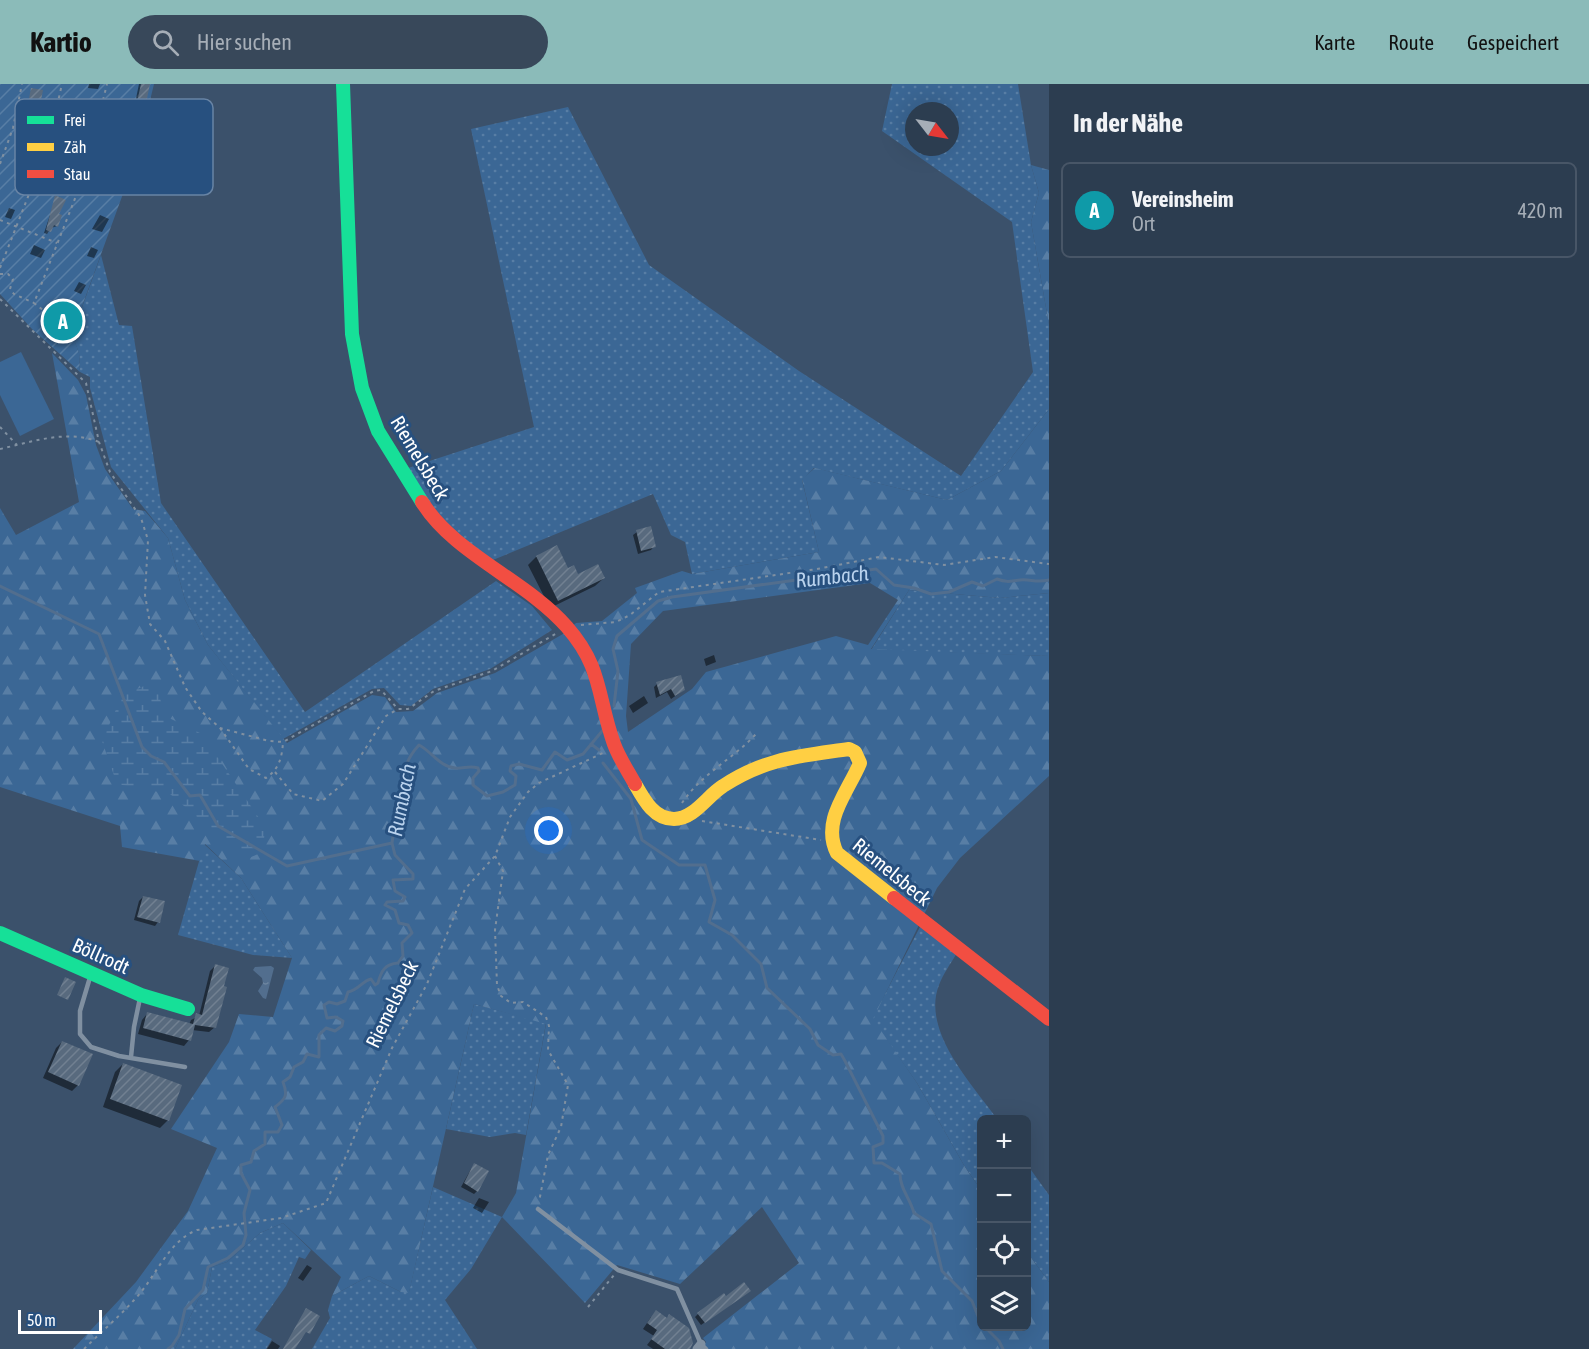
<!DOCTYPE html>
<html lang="de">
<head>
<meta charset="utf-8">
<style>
  body { margin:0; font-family:"Asap Condensed",sans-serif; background:#38485a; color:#f1f3f6 }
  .controls { position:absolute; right:18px; bottom:18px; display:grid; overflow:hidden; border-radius:9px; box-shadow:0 6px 24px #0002 }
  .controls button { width:54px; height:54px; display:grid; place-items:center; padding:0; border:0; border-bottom:2px solid #485667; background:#2c3d50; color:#f1f3f6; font:30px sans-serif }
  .compass { position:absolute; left:905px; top:18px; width:54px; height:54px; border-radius:50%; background:#2c3d50; box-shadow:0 6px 24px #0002; rotate:121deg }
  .scale { position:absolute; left:18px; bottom:15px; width:84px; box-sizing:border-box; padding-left:6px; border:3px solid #fff; border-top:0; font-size:16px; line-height:21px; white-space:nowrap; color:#fff; -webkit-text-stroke:4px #27507f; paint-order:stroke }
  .you { position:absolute; left:549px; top:747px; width:21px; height:21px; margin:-15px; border:4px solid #fff; border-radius:50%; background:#1a73e8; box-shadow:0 0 0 9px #1a73e833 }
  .badge { display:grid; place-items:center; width:39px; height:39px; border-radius:50%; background:#8bbbb9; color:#fff; font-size:20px; font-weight:700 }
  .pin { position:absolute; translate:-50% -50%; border:3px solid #fff; box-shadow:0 2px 6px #0006 }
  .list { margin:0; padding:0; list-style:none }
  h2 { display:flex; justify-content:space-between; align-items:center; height:78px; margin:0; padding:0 24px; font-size:26px }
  h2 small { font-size:20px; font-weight:400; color:#a6aeb7 }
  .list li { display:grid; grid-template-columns:39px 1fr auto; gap:18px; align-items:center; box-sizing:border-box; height:96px; margin:0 12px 12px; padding:0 12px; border:2px solid #485667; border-radius:9px }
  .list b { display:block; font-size:22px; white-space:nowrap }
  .list p { margin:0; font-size:20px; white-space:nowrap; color:#a6aeb7 }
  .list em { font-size:20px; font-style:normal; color:#a6aeb7 }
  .icon { flex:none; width:33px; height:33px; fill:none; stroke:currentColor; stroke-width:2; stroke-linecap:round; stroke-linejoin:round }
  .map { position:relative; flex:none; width:1049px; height:1265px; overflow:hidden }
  header { display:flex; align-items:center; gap:36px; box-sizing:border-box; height:84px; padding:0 30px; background:#8bbbb9; color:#111 }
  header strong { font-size:28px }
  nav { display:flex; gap:33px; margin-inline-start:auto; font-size:21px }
  .search { width:420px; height:54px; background:#38485a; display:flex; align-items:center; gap:15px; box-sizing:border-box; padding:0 21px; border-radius:33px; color:#a6aeb7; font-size:22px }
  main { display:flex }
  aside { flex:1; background:#2c3d50 }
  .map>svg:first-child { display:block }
  .grass { fill:url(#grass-dots); fill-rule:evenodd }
  .forest { fill:url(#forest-firs); fill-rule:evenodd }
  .wetland { fill:url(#wetland-marsh) }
  .park { fill:#3b6795 }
  .garden { fill:url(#garden-furrows) }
  .water { fill:url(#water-ripples) }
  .shadow { fill:#0007 }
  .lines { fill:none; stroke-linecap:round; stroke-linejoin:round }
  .stream { stroke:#526e8e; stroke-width:3 }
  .building { fill:url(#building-hatch) }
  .path { stroke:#8090a1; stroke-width:2; stroke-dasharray:3 4.5; stroke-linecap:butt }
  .lane { stroke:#8090a1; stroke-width:4.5 }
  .street { stroke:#8090a1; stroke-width:9 }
  .fast { stroke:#16e098; stroke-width:14 }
  .slow { stroke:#ffcf43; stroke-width:14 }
  .jam { stroke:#f24e42; stroke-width:14 }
  .labels { text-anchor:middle; stroke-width:6; stroke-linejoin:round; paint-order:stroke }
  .street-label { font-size:20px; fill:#fff; stroke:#27507f }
  .water-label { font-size:21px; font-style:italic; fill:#b9d2ed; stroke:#27507f }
  .key { fill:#27507f; stroke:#6884a5; stroke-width:1.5 }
  .key-label { font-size:16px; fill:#fff }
</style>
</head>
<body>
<header>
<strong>Kartio</strong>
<div class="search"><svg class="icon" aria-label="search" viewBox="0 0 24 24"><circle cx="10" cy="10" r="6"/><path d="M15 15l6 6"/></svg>Hier suchen</div>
<nav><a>Karte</a><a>Route</a><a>Gespeichert</a></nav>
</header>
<main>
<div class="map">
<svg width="1049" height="1265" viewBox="0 0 1049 1265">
  <defs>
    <pattern id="grass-dots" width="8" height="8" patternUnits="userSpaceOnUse" patternTransform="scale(1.5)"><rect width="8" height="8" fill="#3b6795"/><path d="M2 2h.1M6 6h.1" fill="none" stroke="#587ea5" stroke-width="1.8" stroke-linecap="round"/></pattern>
    <pattern id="forest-firs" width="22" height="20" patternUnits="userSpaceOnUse" patternTransform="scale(1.5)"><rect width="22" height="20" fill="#3b6795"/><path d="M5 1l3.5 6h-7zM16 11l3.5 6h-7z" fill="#587ea5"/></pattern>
    <pattern id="wetland-marsh" width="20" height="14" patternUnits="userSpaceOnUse" patternTransform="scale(1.5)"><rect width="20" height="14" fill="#3b6795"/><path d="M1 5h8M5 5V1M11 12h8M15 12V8" fill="none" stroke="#587ea5"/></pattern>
    <pattern id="garden-furrows" width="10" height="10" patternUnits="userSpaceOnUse" patternTransform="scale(1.5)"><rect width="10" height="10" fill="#3b6795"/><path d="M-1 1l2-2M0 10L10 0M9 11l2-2" fill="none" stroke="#587ea5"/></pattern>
    <pattern id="water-ripples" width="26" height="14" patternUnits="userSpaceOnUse" patternTransform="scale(1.5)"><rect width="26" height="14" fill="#526e8e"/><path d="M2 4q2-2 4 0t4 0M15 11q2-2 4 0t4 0" fill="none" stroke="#6c849f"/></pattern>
    <pattern id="building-hatch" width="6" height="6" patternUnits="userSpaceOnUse" patternTransform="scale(1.5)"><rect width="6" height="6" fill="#586a7e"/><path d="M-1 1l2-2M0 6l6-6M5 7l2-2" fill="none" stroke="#718091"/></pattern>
  </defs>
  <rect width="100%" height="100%" fill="#3b516b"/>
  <path class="grass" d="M892,0H1018L1031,81L1039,109L1031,138L1049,241V325L1001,387L947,416L814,384L802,396L819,468L692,490L685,458L671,451L653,410L493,476L455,449L402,386L534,343L471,45L568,23L649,181L799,287L961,392L1033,288L1012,138L882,47ZM914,27H950V63H914Z
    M101,171L119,241L132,242L161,419L305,628L496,497L532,522L552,546L490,585L433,605L411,622L400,621L384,604L372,605L283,655L208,561L185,516L168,454L111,383L90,304V293L80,288L79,269L72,251Z
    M909,506L1000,514L1049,509V572L871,566Z
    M204,760L241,794L292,874L253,871L178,851Z
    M921,841L957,869C951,879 943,890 939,901C921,947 972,1000 997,1035L981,1036V1106L965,1083L917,999L872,935Z
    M474,920L546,939L526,1051L515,1049L490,1053L446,1045Z
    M1026,1079L1049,1111V1198L1027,1168Z
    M433,1103L502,1133L471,1185L445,1216L477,1265H312L330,1234L328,1226L332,1212L369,1192L401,1208H409Z
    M283,1139L311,1166L305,1175L299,1173L286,1202L255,1246L272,1255L266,1265H175L198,1216L207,1209L212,1183L227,1178L260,1149Z"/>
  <path class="forest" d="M1031,81L1049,86V241L1031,138L1039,109Z
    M52,269L78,296L86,311L96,361L105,385L133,425L145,427L168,454L185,516L208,561L287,659L372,611L385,613L396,628L413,627L437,609L495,589L563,550L576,539L602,537L637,509L635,504L682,487L692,490L819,468L802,395L815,384L947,416L1001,387L1049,325V509L1000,514L909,506L871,565L1049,572V692L960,774L937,804L873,935L917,999L965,1083L981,1106V1242H1026L1027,1168L1049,1198V1265H701L706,1258L703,1254L799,1179L762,1123L680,1200L617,1181L585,1219L502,1133L516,1109L546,940L474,920L409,1209L401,1208L369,1192L332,1212L341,1193L283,1139L260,1149L227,1178L212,1183L207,1209L198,1216L175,1265H73L136,1198L188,1127L217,1064L171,1045L229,958L239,930L273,933L292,874L241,794L205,760L200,777L122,763L120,742L0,703V424L16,451L79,418ZM870,499L898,516L868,561L836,552L706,588L692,605L628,648L626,632L631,560L663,527Z"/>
  <path class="wetland" d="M155,597L165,632L202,650L265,743L263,768L246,775L170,710L117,700L102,657L122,612Z"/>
  <path class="park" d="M21,268L54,335L20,352L0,311V278Z"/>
  <path class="garden" d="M0,0H154L136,74L72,250L79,269L80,288L32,245L0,210Z"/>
  <path class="water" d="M271,882L274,884L266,915L263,914L258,907L263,899L262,894L253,886L255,883Z"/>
  <path class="shadow" d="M89,0H100L98,5L88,4Z
    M139,0H149L140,31L133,29Z
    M19,85L25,88L21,98L14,96Z
    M56,113L57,142L51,144L47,150L44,149Z
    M9,124L15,126L11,135L5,133Z
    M100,131L109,135L102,148L92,145Z
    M34,161L45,166L41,174L30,170Z
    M91,163L98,166L94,174L87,172Z
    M79,198L86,201L81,210L74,207Z
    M59,229L73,232L59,253L48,246Z
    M637,448L654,462L651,466L638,470L633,451Z
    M556,463L568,486L577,492L604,494L595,502L550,524L528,481L536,473Z
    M714,571L716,578L706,582L704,575Z
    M657,600L684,606L671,615L667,608L656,614L654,603Z
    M644,612L648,619L633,629L629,622Z
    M143,813L158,838L155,842L134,836L139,817Z
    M215,882V943L209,948L192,946L189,956L184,962L138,950L142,936L147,930L189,941L191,936L199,932L210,887Z
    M62,958L78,1001L72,1007L43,994L56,964Z
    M123,980L168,1036L160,1044L103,1023L115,988Z
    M471,1085L477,1107L474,1110L461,1103Z
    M479,1114L489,1118L482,1129L473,1124Z
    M307,1181L312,1184L303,1197L298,1194Z
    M746,1209L701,1241L695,1233L698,1230Z
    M651,1233L689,1265H653L647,1261L654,1252L643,1245Z
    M272,1257L280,1262L278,1265H267Z"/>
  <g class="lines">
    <path class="stream" d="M0,502L99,550L142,663L151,672L164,678L190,712L200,711L218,742L287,782L392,759
      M614,622L618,587L613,565L617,552L658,517L672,513L876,485L894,501L914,504L931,510L949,508L972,498L983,502L997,495C1008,499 1010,497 1020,496C1031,495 1036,499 1049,496
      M591,660L599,666
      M603,679L631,715L642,756L679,781H705L715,816L709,838L732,851L761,880L767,904L810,945L818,961L833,971L841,970L845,977L883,1052V1059L873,1063L874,1079H882L900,1090C900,1105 910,1114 914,1129L931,1140L942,1187L972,1217L981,1240
      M984,1242L999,1257L1003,1265
      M168,1265L172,1262L179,1251L185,1225L203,1206L208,1183L228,1174L243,1161L246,1151L244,1129L250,1106L241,1089V1081L251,1078L254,1067L265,1060V1048H278L282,1041L275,1023C286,1015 288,1011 283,998L290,993L294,983L303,978L307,970L319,973V951L326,944L335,947L342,942L343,937L336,933L327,934L324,921L329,918L337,920L345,917L348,908C359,906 362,897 371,895L375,901L378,899C381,887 385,880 398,879L403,872L402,859L412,849L408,841L399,839L395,826L385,821L387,818L403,817L405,813L395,807L393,796L413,795V790L395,771L392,759L398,717L407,701C402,685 408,673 419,661C431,667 440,683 455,684C463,685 469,681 478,684L479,687L473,694V701L487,712L503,708L515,701L516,692L510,687L511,682L519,680L542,686L555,668L567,676L583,670L603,646"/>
  </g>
  <path class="building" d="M141,0H150L144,29L135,27Z
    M31,4L43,6L40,22L28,20Z
    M55,111L66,116L59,130L62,131L58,143L54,141L51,148L46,146Z
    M62,223L75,232L64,250L50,242Z
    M651,442L656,463L641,467L636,446Z
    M557,461L568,484L574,481L578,490L598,480L605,494L558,517L536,472Z
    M681,591L685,606L675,612L671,605L660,611L656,598Z
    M143,812L165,817L160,839L137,833Z
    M215,880L229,884L224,902L227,903L216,944L195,941L191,957L143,944L147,928L193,940L196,929L202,931Z
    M65,893L76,898L68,916L57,911Z
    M62,957L93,970L79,1002L48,988Z
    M123,979L182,1001L169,1037L110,1015Z
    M474,1079L489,1087L478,1108L464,1099Z
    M744,1198L751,1207L705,1239L697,1229L724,1209L726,1212Z
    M306,1224L320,1232L310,1250L306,1248L295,1265H283Z
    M656,1226L667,1234L669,1230L689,1244L693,1259L690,1265H665L651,1255L657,1246L647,1239Z"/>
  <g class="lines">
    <path class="path" d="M0,80L13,44L22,0
      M0,136L57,159
      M0,184L48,62L62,0
      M0,190H8L13,195L10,205L14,210L34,219
      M0,215L86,299L99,358L110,388L141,434L148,456L145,511L150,540L165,557L185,603L202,628L220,644L269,657L283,658L374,607L381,606L398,625H408L434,607L492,587L557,549
      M48,230L34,219L85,89L107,0
      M0,343L17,361
      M0,365C32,358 66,345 99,358
      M581,541L616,538L630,531L659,508L817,485L879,473L944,481L995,473L1049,480
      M220,644L249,685L266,694C279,685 282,674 283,658
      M275,688L293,710L322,717L343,700L386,632L398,625
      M682,719C701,690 733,675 756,650
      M702,737L821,756
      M495,772L503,787L495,846L497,901L501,912L511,919L523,918L546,933L549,942L548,966L568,1001L561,1043L548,1071L539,1118
      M588,1223L614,1191
      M84,1265C101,1248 119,1233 135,1215C156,1193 168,1157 197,1146L281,1134L326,1119L392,964L427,900L465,805L495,772L510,733L528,708L539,699L605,668"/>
    <path class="lane" d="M91,890L80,927V950L91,963L119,972L185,983
      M131,973L134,943L140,914
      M538,1125L618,1186L677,1205L701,1260L706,1265"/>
    <path class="street" d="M697,1265L701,1260"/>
    <path class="fast" d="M343,0L352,250L362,304L378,347L422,418
      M0,849L141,911L188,925"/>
    <path class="slow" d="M635,700C644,716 654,735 674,735C694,735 707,712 723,702C765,674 801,672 849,665L855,668L860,679C848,708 821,737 837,769L894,814"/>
    <path class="jam" d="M422,418C454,470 526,496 567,543C603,584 597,613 614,660C619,674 628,687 635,700
      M894,814L1049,935"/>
  </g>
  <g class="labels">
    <g class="street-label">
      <text transform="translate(420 374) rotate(59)" y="7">Riemelsbeck</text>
      <text transform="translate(892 788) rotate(39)" y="7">Riemelsbeck</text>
      <text transform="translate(101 872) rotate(24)" y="7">Böllrodt</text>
      <text transform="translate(392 920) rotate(-64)" y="7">Riemelsbeck</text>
    </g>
    <g class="water-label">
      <text transform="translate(832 493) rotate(-6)" y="7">Rumbach</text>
      <text transform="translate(402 716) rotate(-79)" y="7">Rumbach</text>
    </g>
  </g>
  <rect x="15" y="15" width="198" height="96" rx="9" class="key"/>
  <rect x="27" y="32" width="27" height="8" fill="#16e098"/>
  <rect x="27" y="59" width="27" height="8" fill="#ffcf43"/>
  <rect x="27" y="86" width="27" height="8" fill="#f24e42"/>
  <g class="key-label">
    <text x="64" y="42">Frei</text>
    <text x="64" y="69">Zäh</text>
    <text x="64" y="96">Stau</text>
  </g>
</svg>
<div class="controls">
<button>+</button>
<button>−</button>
<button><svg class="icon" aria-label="locate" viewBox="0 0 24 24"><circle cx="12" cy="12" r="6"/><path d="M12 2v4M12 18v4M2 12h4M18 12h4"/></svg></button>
<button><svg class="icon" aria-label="layers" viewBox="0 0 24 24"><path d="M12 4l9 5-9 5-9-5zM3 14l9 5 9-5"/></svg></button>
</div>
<svg class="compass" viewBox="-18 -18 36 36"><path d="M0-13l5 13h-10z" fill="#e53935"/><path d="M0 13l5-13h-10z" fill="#a6aeb7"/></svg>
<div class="scale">50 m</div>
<div class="you"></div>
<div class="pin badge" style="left:63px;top:237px;background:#0f9aa8">A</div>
</div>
<aside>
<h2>In der Nähe<small></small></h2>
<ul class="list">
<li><span class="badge" style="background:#0f9aa8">A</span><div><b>Vereinsheim</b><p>Ort</p></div><em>420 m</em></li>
</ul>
</aside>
</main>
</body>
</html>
